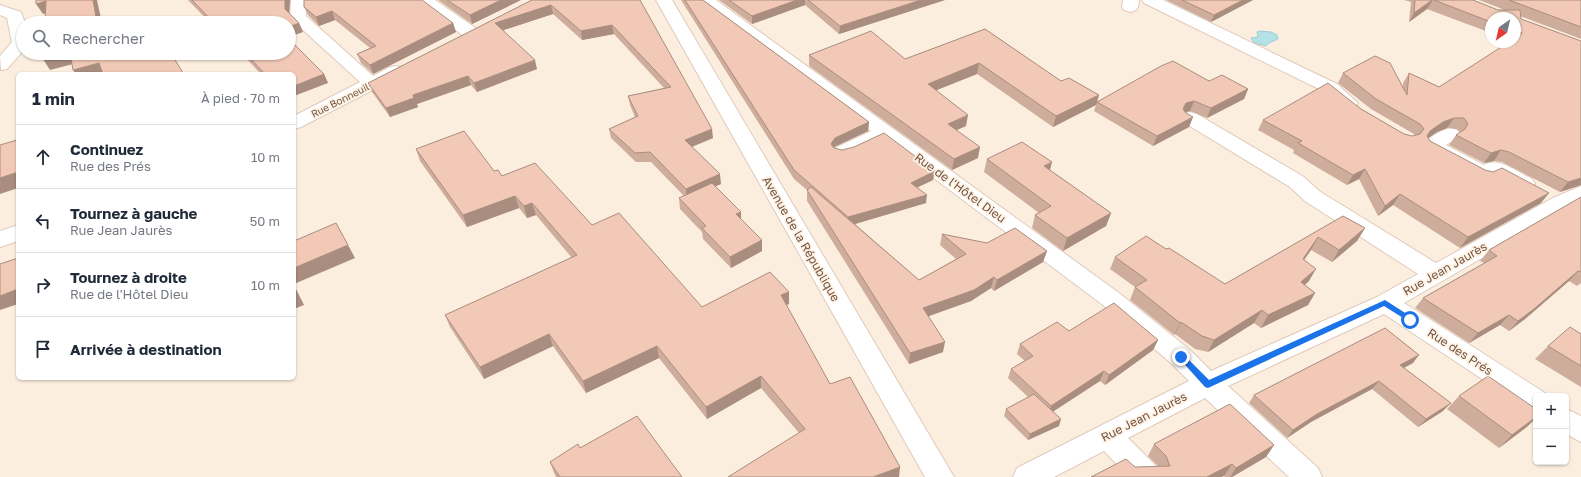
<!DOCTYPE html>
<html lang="fr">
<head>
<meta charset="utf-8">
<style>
  body { margin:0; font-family:"Golos Text",sans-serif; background:#f2f2f3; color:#1f2937 }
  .controls { position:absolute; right:12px; bottom:12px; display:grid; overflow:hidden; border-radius:6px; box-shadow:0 1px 3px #0004 }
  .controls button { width:36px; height:36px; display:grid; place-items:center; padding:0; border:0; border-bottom:1px solid #e0e1e3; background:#fff; color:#1f2937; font:20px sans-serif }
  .compass { position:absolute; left:1485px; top:12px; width:36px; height:36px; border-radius:50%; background:#fff; box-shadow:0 1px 3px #0004; rotate:214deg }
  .stop { position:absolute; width:12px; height:12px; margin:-9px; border:3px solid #1a73e8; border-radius:50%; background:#fff }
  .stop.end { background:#1a73e8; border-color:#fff; box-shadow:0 1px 4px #0008 }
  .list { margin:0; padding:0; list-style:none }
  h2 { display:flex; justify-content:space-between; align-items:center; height:52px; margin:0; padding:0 16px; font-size:17px }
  h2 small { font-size:13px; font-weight:400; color:#747a83 }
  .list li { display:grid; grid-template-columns:26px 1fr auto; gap:12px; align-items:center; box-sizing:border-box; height:64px; padding:0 16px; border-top:1px solid #e0e1e3 }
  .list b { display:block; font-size:15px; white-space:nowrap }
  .list p { margin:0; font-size:13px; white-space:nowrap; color:#747a83 }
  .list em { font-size:13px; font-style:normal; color:#747a83 }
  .icon { flex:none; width:22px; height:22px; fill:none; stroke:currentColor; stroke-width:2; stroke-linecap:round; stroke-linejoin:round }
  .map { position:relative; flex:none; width:1581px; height:477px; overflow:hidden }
  .search { position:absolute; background:#fff; box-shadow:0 1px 3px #0004; left:16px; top:16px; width:280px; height:44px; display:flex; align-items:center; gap:10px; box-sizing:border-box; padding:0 14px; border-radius:22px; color:#747a83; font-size:15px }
  .panel { position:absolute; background:#fff; box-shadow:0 1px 3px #0004; left:16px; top:72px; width:280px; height:308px; border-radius:6px }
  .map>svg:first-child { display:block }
  .water { fill:#b3e1e5; stroke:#9ad1d6 }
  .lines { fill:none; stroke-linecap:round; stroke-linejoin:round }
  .minor-casing { stroke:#dfcabb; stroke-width:2 }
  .minor { fill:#fff; fill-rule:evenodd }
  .wall { fill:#cfad9d }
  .shaded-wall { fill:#a98d7f }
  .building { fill:#f1c9b6; stroke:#a98d7f }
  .route { fill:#1a73e8 }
  .labels { text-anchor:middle; stroke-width:3.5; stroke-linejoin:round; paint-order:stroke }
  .far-street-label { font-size:10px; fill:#715347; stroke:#fff3e4 }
  .street-label { font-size:12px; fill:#715347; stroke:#fff3e4 }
</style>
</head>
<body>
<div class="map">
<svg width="1581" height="477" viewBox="0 0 1581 477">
  <rect width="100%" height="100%" fill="#fceede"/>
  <path class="water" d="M1260,31L1271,32L1277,35L1278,39L1267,44L1266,46L1254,43L1251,38L1258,37L1257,32Z"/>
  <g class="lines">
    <defs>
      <path id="minor" d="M291,0H307L306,16L373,76L390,67L396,66L402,67L405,71L402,75L301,127L294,129V116L360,82L292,20L290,17Z
        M417,0H435L477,29L479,33L477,37L471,38L465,37L419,3Z
        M656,0H672L954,477H925Z
        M698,0H716L1119,293L1190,350L1211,371L1377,297L1418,274L1305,201L1290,187L1183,122L1181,118L1183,114L1190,112L1197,114L1304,177L1319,191L1436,263L1553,198L1581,186V201L1404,303L1545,393L1547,396H1536V412L1527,409L1384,314L1228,386L1318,468L1322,477H1289L1205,398L1128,438L1158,468L1162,477H1129L1104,451L1054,477H1013L1017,468L1189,381L1172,364L1103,305L883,140C869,147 851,160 835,156L832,152L835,148L871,131L700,3Z
        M1123,0H1139L1138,7L1136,10L1130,12L1124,10L1122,7Z
        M1142,0H1163L1337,84L1358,103L1356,107C1342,110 1334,100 1325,92L1144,3Z
        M0,5L21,12L25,23H23V51L7,69L1,70L0,56L12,42L7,18L0,15Z
        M1450,128L1457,130L1460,134L1457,138L1446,145L1484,165C1499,156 1519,173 1532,179L1535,184L1532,189C1519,192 1507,183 1495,177L1485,181L1478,179L1425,150L1422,146C1428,137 1440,131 1450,128Z
        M18,225V241L0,247V231Z
        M1566,409L1581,416V442L1566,434Z"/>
    </defs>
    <use href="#minor" class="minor-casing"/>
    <use href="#minor" class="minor"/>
  </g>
  <path class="wall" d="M188,0H290L289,13L299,23L303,32L289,23H210Z
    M438,0H521L472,24Z
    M532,0H640L713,138L692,147L721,184L715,186L741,212V220L762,240V251L731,268L703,239L702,232L680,209L679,198L684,196L651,162H636L611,138L609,129L635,117L630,105L628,96L664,88L614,34L582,40L553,14L503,30L537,69L477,92L471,85L417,104L418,107L390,117L372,92L368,83Z
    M681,0H703L869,122L868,131L834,147V148L933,180L918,187L926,203L855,224L919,280L956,259L940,245L942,234L987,243L1047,251L1043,262L994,291L991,288L971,301L928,316L943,352L909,364L807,201V190L794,179Z
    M719,0H945L839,34L805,5L752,24Z
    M1166,0H1253L1211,22Z
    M1404,0H1473L1498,10H1505L1479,0H1581V39L1520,16L1521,19L1581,41V185L1560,192L1502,162L1494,161L1484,163L1449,145L1456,135L1460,132L1457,129L1447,128L1437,132L1428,138L1430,141L1541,203L1460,248L1393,205L1378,216L1359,179L1347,185L1293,153L1294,150L1258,130L1263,120L1361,109L1404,134L1412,136H1415L1414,134L1371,109L1338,83L1343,73L1403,88V83L1409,73L1439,87L1515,42V18H1491V33L1427,9L1409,22L1411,2Z
    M304,7L453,23L456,32L373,74L361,63L357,54L370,48L335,20L319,26L308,15Z
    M985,29L1061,81L1099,95L1097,101L1209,81L1248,89L1244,99L1207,118L1190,111L1185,112L1186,113L1193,117L1189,127L1153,146L1094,111L1096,105L1053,127L977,74L936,90L966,126L957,130L978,158L952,170L809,66V55L905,59Z
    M241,53H289L324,74L328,83L294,74H261Z
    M416,149L494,171L592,225L702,307L789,292V304L786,305L830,384L900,467L799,433L761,388L707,419L659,358L586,393L553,346L484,379L450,327L445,315L572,258L536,215L527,218L519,208L467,227L420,161Z
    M987,159L1050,170L1111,213L1106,226L1063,251L1032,228L1035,215L1039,213L984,172Z
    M1581,197V283L1577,286L1569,281L1525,319L1509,331L1500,325L1469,343L1415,308L1423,298L1484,263L1480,261L1489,250Z
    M1343,216L1365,228L1357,241L1332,262L1311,250L1304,260L1309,281L1305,285L1315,293L1308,305L1261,328L1254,323L1208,352L1195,349L1175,334L1174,335L1130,300L1135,287L1110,269L1115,257L1166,249L1225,284Z
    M1069,331L1158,340L1153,350L1105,385L1100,381L1053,411L1059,426L1028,440L1004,416L1006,409L1028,397L1008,378L1011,369L1025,361L1017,354L1020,344Z
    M1581,334V387L1535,359L1548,346Z
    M1413,363L1403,368L1443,411L1418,427L1372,389L1311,422L1287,438L1249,403L1254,395Z
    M1459,396L1528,426L1499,448L1447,409Z
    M1154,444L1274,445L1266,457L1232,477H1225L1224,476L1221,477H1091L1135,467H1159L1148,456Z
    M580,448L682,477H556L554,473L550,462Z"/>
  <path class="shaded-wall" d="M93,0H97L102,23H97Z
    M285,0H290L289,18L285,9Z
    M501,0H521L472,24L470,15Z
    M797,0H805V5L752,24V16Z
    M921,0H945L839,34L840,26Z
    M1243,0H1253L1211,22L1214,15Z
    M1433,0L1427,9L1409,22L1414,13Z
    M46,1L53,12L43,14L36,4Z
    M551,5L553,14L498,32L495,23Z
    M332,11L335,20L319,26L316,17Z
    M299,23L303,32L289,37V27Z
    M453,23L456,32L373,74L370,65Z
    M612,25L614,34L582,40L581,31Z
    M65,53H71L77,63L50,70L43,59Z
    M103,53H108L111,69L104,58Z
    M535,60L537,69L477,92L474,83Z
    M99,63L104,74H76L73,70Z
    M979,63L977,74L927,94L928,84Z
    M324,74L328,83L294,96V86Z
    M468,76L471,85L417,104L418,107L390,117L386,108L413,95Z
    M1248,89L1244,99L1207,118L1211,108Z
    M1099,95L1096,105L1053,127L1056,116Z
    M1194,101L1190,111L1183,113V109L1186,103Z
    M968,115L966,126L947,134L948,124Z
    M1193,117L1189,127L1153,146L1157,136Z
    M1454,118L1447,128L1437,132L1424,141L1420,146L1430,131L1443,122Z
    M869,122L868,131L834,147L830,152L831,144L835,138Z
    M712,129L713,138L686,149L685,140Z
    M980,147L978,158L952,170L954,159Z
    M1501,150L1494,161L1484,163L1491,153Z
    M1052,162L1049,175L1044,166Z
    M1365,169L1359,179L1347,185L1353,175Z
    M935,171L933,180L910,191L911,183Z
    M18,172V188L0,194V178Z
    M720,174L721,184L687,199L686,189Z
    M1581,178V185L1560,192L1568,182Z
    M1549,193L1541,203L1460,248L1468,237Z
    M1400,194L1393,205L1378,216L1385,206Z
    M927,195L926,203L848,226V217Z
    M515,196L519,208L467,227L463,215Z
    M532,203L536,215L527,218L524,206Z
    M741,212V223L736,214Z
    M1111,213L1106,226L1063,251L1067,238Z
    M1365,228L1357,241L1332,262L1339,250Z
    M1318,237L1311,250L1296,271L1303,259Z
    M762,240V251L731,268L730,257Z
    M348,245L355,258L294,284V268Z
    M1047,251L1043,262L994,291L997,280Z
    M1316,269L1309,281L1293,295L1301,282Z
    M1578,271L1569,281L1525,319L1509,331L1518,321Z
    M994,277L991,288L971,301L921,319L923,308Z
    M294,285L304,305L294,309Z
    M18,289V304L0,310V296Z
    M789,292V304L781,308V295Z
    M1315,293L1308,305L1261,328L1268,315Z
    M1262,310L1254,323L1208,352L1214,340Z
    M1509,315L1500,325L1469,343L1478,333Z
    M1181,322L1175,334L1174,335L1180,323Z
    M549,334L553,346L484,379L480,367Z
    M1158,340L1153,350L1105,385L1109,375Z
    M945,342L943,352L909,364L910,353Z
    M657,346L659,358L586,393L583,381Z
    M1419,355L1413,363L1393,374L1400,365Z
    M1104,371L1100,381L1048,415L1051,406Z
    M761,376V388L707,419L706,407Z
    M1379,381L1372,389L1311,422L1287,438L1293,430L1317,414Z
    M1451,403L1443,411L1418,427L1426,419Z
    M1536,417V418L1528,426L1499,448L1512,435Z
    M1061,419L1059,426L1028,440L1030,434Z
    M1274,445L1266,457L1232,477H1230L1236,468Z
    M1232,464L1224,476L1221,477H1207Z
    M900,467L899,477H873Z"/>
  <path class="building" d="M36,0H93L97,23H45L46,1L36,4Z
    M192,0H285V9L299,23L289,27V23H214Z
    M304,0H422L453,23L370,65L357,54L376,46L332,11L316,17L304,7Z
    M447,0H501L470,15Z
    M532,0H640L712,129L685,140L720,174L686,189L650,152L635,153L609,129L638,116L628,96L671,87L612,25L581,31L551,5L495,23L535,60L474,83L468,76L413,95L414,98L386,108L368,83Z
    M685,0H703L869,122L835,138L831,144L834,148L842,150L854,147L884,133L935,171L911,183L927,195L848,217L794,170Z
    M729,0H797L752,16Z
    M808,0H921L840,26Z
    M1182,0H1243L1214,15Z
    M1415,0H1432L1414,13Z
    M1434,0H1473L1498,10H1520L1521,19L1581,41V178L1568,182L1509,152L1501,150L1491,153L1456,135L1465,129L1468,124L1464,118H1454L1443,122L1430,131L1427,136L1430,141L1485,170L1493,172L1502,168L1549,193L1468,237L1400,194L1385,206L1365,169L1353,175L1298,143L1302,141L1263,120L1328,83L1361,109L1404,134L1412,136L1420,134L1424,129L1420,124L1376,99L1343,73L1375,56L1390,63L1407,95L1409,73L1439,87L1509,42H1515V38L1522,33L1515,31V18H1491V22Z
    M1509,0H1581V27Z
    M985,29L1061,81L1069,78L1099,95L1056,116L979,63L928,84L968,115L948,124L980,147L954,159L809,55L871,31L905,59Z
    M289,39L324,74L294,86V74H265L245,53H289Z
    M43,53H65L43,59Z
    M70,53H103L104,58L120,53H171L183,73L181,74H103L99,63L73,70Z
    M1173,61L1209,81L1222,75L1248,89L1211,108L1194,101L1186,103L1183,109L1186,113L1193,117L1157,136L1097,102L1161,66Z
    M464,131L494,171L498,170L502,176L535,163L592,225L619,213L702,307L770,272L789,292L781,295L830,384L850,377L900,467L873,477H728L805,429L761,376L706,407L657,346L583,381L549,334L480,367L445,315L577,255L532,203L524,206L515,196L463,215L416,149Z
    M17,140L18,147V172L0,178V145Z
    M1022,142L1052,162L1044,166L1111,213L1067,238L1035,215L1051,206L987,159Z
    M712,183L741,212L736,214L762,240L730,257L702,228L706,226L679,198Z
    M811,187L919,280L966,254L942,234L987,243L1015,228L1047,251L997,280L994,277L974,290L923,308L945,342L910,353L807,190Z
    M1581,197V272L1578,271L1534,309L1518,321L1509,315L1478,333L1423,298L1497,256L1489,250Z
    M1343,216L1365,228L1339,250L1318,237L1303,259L1316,269L1301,282L1315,293L1268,315L1262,310L1214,340L1202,336L1181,322L1180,323L1135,287L1147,280L1115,257L1146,236L1166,249L1169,248L1225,284Z
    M336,223L348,245L294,268V241Z
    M18,258V289L0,296V264Z
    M294,287L296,292H294Z
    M1114,303L1158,340L1109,375L1104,371L1051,406L1011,369L1033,356L1020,344L1057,322L1069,331Z
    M1570,327L1581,334V366L1548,346Z
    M1385,328L1419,355L1400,365L1451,403L1426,419L1379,381L1317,414L1293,430L1254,395Z
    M1488,376L1536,409V417L1512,435L1459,396Z
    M1034,394L1061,419L1030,434L1006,409Z
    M1230,404L1274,445L1236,468L1232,464L1207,477H1091L1126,459L1135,467L1170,466L1166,456L1154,444Z
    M637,416L682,477H560L550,462L578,444L580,448Z"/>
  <path class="route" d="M1385,300L1413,318V321H1408L1384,306L1208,388L1205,387L1178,357L1181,354L1184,355L1209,380Z"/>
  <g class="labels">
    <g class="far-street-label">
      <text transform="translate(340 100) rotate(-27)" y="4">Rue Bonneuil</text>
    </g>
    <g class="street-label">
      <text transform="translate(960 188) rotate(36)" y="4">Rue de l'Hôtel Dieu</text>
      <text transform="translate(801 239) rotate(60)" y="4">Avenue de la République</text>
      <text transform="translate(1445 269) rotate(-30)" y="4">Rue Jean Jaurès</text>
      <text transform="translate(1460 352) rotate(33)" y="4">Rue des Prés</text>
      <text transform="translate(1144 417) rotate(-27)" y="4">Rue Jean Jaurès</text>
    </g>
  </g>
</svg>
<div class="controls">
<button>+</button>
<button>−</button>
</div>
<svg class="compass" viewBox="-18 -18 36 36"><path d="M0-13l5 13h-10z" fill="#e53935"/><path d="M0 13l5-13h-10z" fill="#747a83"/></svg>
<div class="stop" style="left:1410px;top:320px"></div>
<div class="stop end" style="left:1181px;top:357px"></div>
<div class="search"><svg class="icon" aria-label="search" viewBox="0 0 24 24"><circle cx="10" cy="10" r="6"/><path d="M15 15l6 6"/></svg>Rechercher</div>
<section class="panel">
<h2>1 min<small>À pied · 70 m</small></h2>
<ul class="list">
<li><svg class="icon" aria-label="ahead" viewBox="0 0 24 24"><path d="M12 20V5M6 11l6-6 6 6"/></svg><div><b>Continuez</b><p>Rue des Prés</p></div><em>10 m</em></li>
<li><svg class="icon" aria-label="left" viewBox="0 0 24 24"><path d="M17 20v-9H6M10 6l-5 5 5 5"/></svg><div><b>Tournez à gauche</b><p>Rue Jean Jaurès</p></div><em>50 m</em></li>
<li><svg class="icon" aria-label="right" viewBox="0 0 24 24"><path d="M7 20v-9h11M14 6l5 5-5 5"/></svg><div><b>Tournez à droite</b><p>Rue de l'Hôtel Dieu</p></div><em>10 m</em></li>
<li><svg class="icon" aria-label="arrive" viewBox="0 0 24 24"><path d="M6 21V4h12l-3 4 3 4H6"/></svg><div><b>Arrivée à destination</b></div></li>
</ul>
</section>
</div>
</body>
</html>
